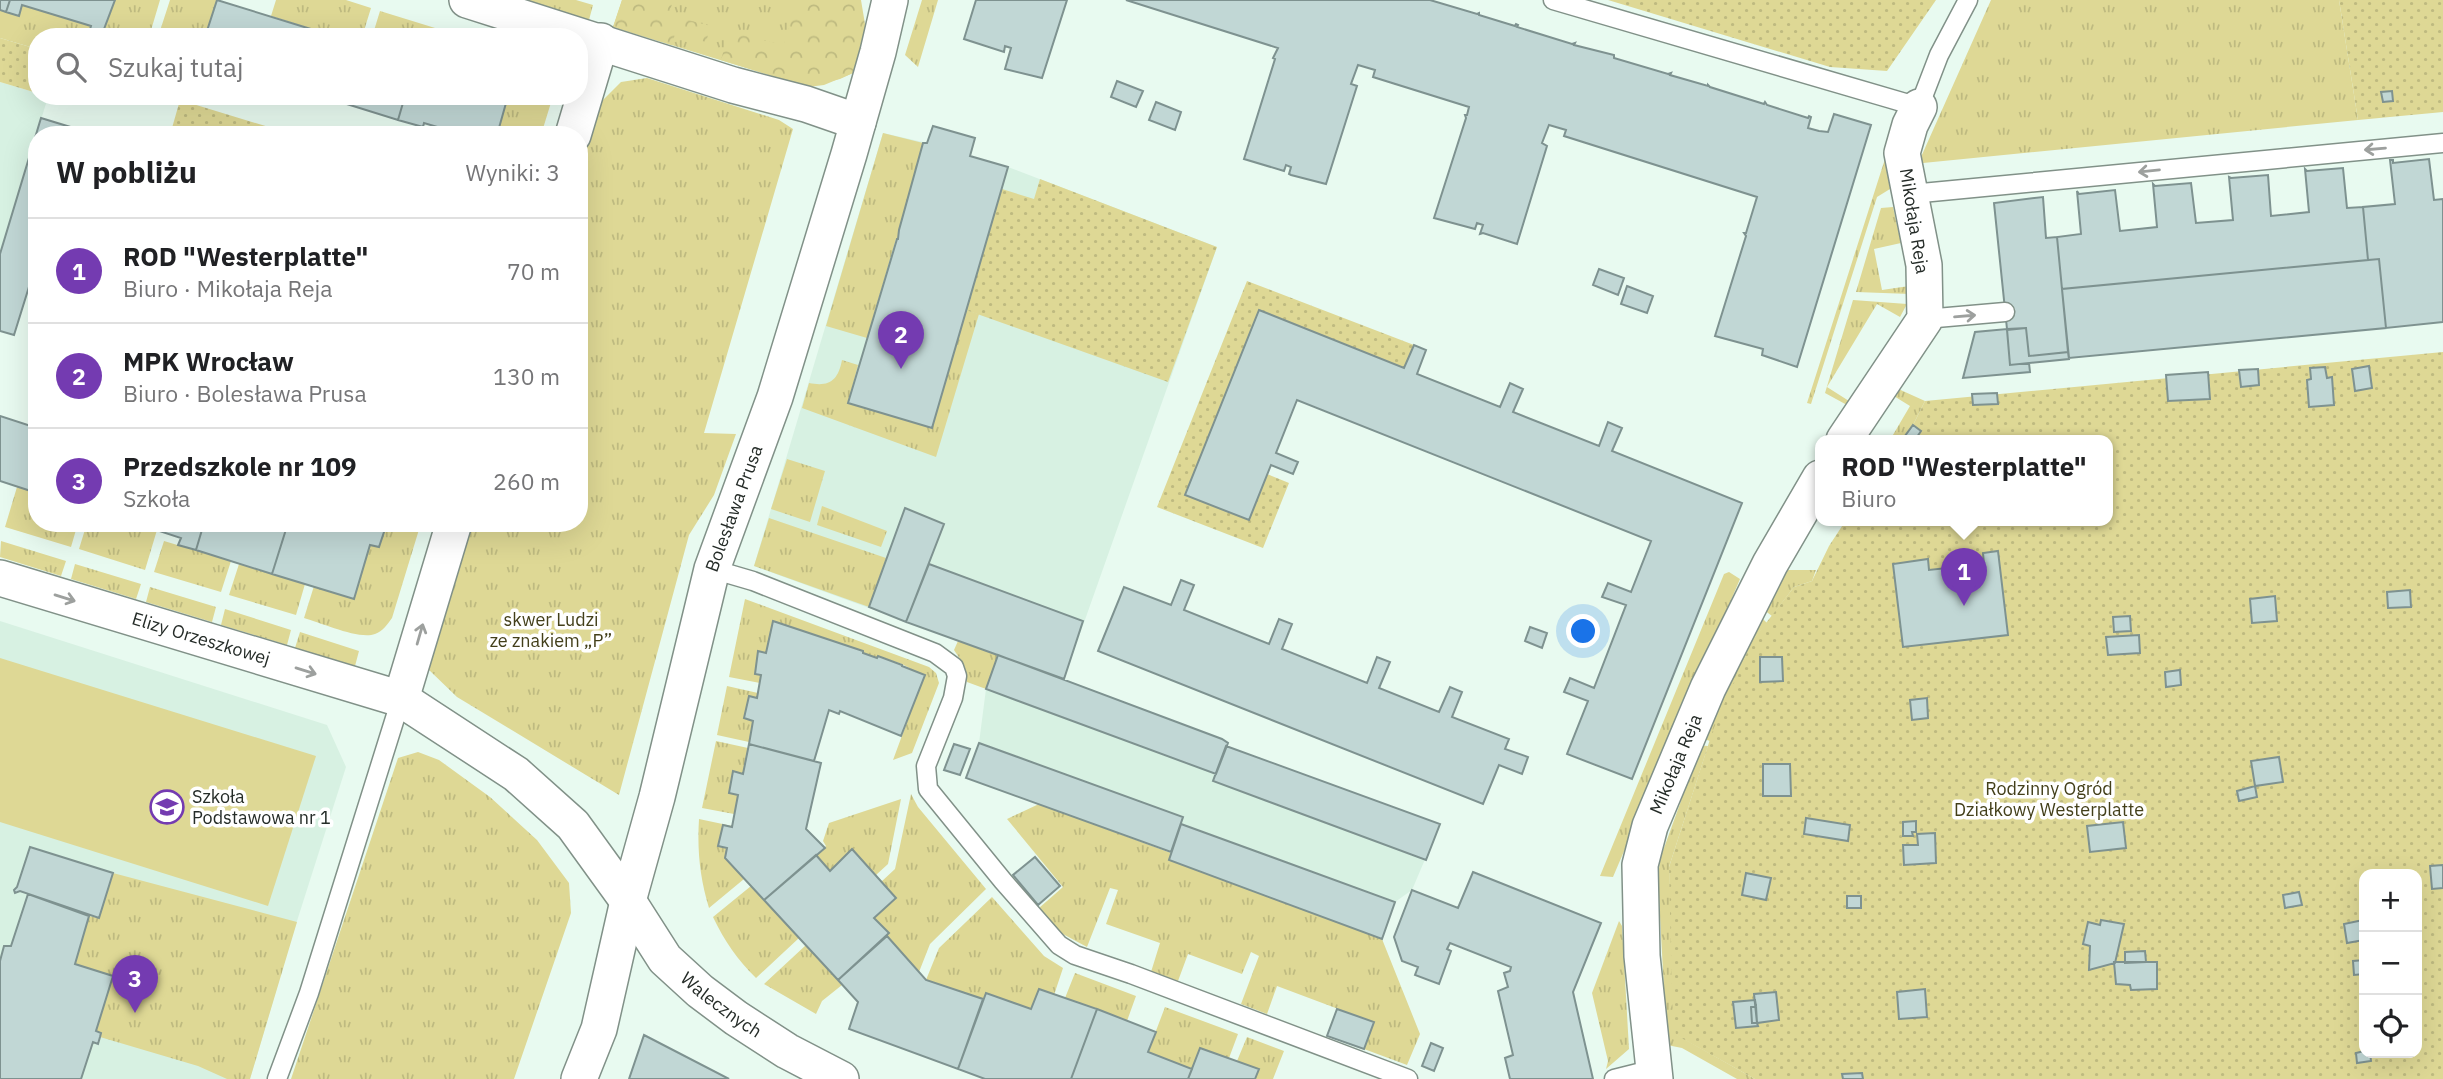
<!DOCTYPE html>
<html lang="pl">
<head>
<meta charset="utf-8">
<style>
  body { margin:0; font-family:"IBM Plex Sans",sans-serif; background:#f2f2f2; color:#202124 }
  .controls { position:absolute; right:21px; bottom:21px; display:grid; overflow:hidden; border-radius:14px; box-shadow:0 7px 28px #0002 }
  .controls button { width:63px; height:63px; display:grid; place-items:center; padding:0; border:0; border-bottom:2px solid #e0e0e0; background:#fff; color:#202124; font:35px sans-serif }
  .you { position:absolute; left:1584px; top:632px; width:24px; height:24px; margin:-18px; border:5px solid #fff; border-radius:50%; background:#1a73e8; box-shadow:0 0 0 10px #1a73e833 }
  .badge { display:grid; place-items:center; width:46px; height:46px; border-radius:50%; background:#743bb1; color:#fff; font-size:23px; font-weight:700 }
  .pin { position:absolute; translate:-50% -58px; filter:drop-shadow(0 2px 4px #0008) }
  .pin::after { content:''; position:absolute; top:37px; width:24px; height:21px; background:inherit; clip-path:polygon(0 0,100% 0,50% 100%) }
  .popup { position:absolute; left:1815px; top:435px; width:298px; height:91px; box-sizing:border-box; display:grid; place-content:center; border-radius:14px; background:#fff; filter:drop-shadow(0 2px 5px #0005); font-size:23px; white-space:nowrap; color:#757577 }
  .popup b { font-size:26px; color:#202124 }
  .popup::after { content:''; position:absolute; left:50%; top:100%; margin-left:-14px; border:14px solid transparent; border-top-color:#fff }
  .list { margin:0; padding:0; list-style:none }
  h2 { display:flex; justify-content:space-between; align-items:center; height:91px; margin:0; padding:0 28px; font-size:30px }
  h2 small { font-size:23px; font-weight:400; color:#757577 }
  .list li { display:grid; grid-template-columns:46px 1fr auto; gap:21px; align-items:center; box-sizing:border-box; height:105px; padding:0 28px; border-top:2px solid #e0e0e0 }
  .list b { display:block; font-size:26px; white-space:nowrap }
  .list p { margin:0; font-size:23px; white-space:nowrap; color:#757577 }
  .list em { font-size:23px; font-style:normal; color:#757577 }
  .icon { flex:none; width:38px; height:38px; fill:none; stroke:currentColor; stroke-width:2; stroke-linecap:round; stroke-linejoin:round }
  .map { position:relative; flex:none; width:2443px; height:1079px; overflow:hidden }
  .search { position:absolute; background:#fff; box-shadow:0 7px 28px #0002; left:28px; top:28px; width:560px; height:77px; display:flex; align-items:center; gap:18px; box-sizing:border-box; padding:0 24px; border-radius:28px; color:#757577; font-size:26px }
  .panel { position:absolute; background:#fff; box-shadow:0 7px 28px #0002; left:28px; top:126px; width:560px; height:406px; border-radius:28px }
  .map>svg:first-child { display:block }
  .built { fill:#d7f1e2 }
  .grass { fill:url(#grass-tufts) }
  .forest { fill:url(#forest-crowns) }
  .garden { fill:url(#garden-dots); fill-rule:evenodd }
  .pitch { fill:#ded895 }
  .building { fill:#c1d7d5; stroke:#7e9290; stroke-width:2 }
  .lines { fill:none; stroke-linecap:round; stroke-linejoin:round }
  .lane-casing { stroke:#819188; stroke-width:21 }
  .street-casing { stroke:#819188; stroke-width:38 }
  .lane { stroke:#fff; stroke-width:18 }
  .street { stroke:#fff; stroke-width:35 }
  .oneway { stroke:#9da09e }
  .labels { text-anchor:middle; stroke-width:7; stroke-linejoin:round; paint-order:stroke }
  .street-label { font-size:18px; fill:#252c28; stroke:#fff }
  .park-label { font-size:18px; fill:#433f1a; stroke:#fff }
  .poi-label { font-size:18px; fill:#252c28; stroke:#fff; text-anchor:start }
</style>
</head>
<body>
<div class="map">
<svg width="2443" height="1079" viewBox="0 0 2443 1079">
  <defs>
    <pattern id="grass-tufts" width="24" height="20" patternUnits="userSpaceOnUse" patternTransform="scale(1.75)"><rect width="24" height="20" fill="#ded895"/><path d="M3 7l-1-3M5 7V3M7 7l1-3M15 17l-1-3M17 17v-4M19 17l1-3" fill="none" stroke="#beba80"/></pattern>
    <pattern id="forest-crowns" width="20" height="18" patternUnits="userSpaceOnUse" patternTransform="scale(1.75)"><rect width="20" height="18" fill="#ded895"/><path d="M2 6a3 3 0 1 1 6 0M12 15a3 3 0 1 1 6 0" fill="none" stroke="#beba80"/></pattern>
    <pattern id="garden-dots" width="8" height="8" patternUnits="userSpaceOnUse" patternTransform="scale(1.75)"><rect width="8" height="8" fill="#ded895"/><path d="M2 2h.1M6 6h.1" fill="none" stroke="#beba80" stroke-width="1.8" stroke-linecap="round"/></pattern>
  </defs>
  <rect width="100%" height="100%" fill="#e8faf0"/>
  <path class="built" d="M0,82L37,93V96L48,97L0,254Z
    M933,126L975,138L970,156L1008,167L1217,247L1064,679L1222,739L1227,746L1440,824L1412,890L1395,902L1382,939L1169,860L1171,852L966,778L979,743L986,689L998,655L754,566L883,133L927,143Z
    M0,621L327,725L346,767L290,943L250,1079H0Z"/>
  <path class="grass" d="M115,0H160L149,37H101Z
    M170,0H217L205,37H158Z
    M276,0H346L371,8L362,37H338L271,16Z
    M525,0H576L593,5L589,20Z
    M622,0H861L853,73L824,85L808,87L613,27Z
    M922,0H938L918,67L905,55Z
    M1991,0H2339L2358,120L1923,163L1921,157Z
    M22,5L91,26L90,37H37V49L0,38V10Z
    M380,11L461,36L460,37H372Z
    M647,78L779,120L793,129L704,433L736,434L714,495L689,535L619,795L457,697L428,669L471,523H579V171L600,103L621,82Z
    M508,96H553L541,135H497Z
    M883,133L923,143L899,230L898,239H896L867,338L826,326Z
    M1892,137L1887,158L1890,189L1877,197L1811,404L1807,403Z
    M1893,207L1901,243L1874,249L1882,290L1909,286L1910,294L1856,292L1881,208Z
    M1853,300L1907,304L1900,317L1877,304L1827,387L1849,401L1847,405L1825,393Z
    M966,310L979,314L936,457L802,408L809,383C829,387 838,381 842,360L858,365L848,403L932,428Z
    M1894,387L1925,401L1913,425L1902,440H1890L1910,406L1889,393Z
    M787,459L825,471L810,522L771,509Z
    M17,487L37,493V523H78L71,547L5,527Z
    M822,506L887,531L881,547L817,525Z
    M769,518L886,558L869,607L754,566Z
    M87,523H135L157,530L145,570L79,549Z
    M387,523H421L392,618C387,625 383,631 375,634C359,640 322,623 304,618L314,586L354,599L370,545Z
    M1,541L66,561L61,576L0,557Z
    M164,541L231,561L221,592L154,572Z
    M75,564L141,584L136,599L71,579Z
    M239,564L305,584L296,615L229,595Z
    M1787,570H1816L1812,581L1794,587L1772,616L1764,610Z
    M1729,572L1740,579L1613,877L1600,876L1724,574Z
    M150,587L216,607L212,622L146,602Z
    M745,599L929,667L936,673L939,683L912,753L893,760L924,676L902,664L878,656L877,658L863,653V651L773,622L766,653L758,651L755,674L761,675L760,683L729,677Z
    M225,609L291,630L287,645L221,625Z
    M1761,617L1767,623L1752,641L1710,741L1698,737L1729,685L1749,637Z
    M300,632L359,651L355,666L295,648Z
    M958,641L998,655L986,689L967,682L964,665L954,650Z
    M727,686L758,693L757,698L749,696L744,717L753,721L749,742L717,735Z
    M716,741L748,748L743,774L733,772L729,792L738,795L734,814L702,808Z
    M1694,745L1708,746L1669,867L1677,1035L1755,1079H1737L1682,1048L1667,1045L1658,879L1660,859L1681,801Z
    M418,752L439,760L490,797L537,840L569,883L571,913L514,1079H291L398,758Z
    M911,794L918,807L986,889L930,944L919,972L887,936L889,933L874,918L896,898L881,882L895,869Z
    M901,799L888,864L876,875L852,850L830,871L816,855L826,846L823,841L829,823Z
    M1039,804L1171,853L1169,860L1382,939L1420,1034L1407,1065L1364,1049L1373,1022L1277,986L1267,1014L1241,1004L1259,956L1251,952L1242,974L1188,954L1178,981L1151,972L1160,943L1106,924L1118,890L1110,888L1087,947L1061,933L1039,908L1063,887L1007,819Z
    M699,819L732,826H723L719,845L727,848L725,858L744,879L709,908C700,878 697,851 699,819Z
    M113,873L297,922L250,1079H227L198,1066L100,1037L101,1033L96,1031L113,976L75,964L89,916L99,918Z
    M751,886L799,938L756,978C737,959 725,942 713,917Z
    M992,897L1044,956L1063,968L1054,995L1039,989L1031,1009L986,993L983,999L926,980L939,948Z
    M1619,921L1622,926L1629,1049L1606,1069L1608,1061L1592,993Z
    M806,945L842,985L822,1001L816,1014L764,984Z
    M1075,973L1136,996L1127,1021L1065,998Z
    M1165,1007L1238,1034L1229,1058L1200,1048L1192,1069L1148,1052Z
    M1247,1037L1284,1051L1273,1079H1255L1258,1069L1237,1061Z"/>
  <path class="forest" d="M622,0H673L669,15L711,26L706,42L675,34L672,45L613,27Z
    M796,0H861L866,30L862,63L853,73L840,79L808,87L721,60L729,32L784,45Z"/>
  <path class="garden" d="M1608,0H1936L1887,71L1830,67Z
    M2339,0H2443V112L2358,120Z
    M0,38L37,49V93L0,82Z
    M180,100L295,135H170Z
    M1040,179L1217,247L1168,382L966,310L1002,189L1034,199Z
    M1247,281L1414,345L1404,368L1259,310L1185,495L1249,520L1267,474L1289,483L1263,548L1157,507Z
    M2443,352V1079H1755L1676,1035L1672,1002L1669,867L1713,730L1752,641L1794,587L1812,581L1829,546L1846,520H2108V440H1902L1913,425L1925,401ZM2364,874H2417V1053H2364Z"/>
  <path class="pitch" d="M0,658L316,756L268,906L0,822Z"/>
  <path class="building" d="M0,0H10L6,12L0,10Z
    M10,0H115L101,37L88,36L91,26L22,5L19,16L6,12Z
    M217,0L314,30L312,37H205Z
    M976,0H1067L1042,78L1005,69L1011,48L1005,46L1004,52L964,39Z
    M1126,0H1430L1477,14L1479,13V15L1515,26L1516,24L1518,25L1517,27L1572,44L1575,43L1574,45L1614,55V58L1668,74L1671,73L1670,75L1708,86V85L1710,87L1764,104L1765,102L1767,105L1808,118L1809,116L1811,117L1808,128L1819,131L1828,132L1834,114L1871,125L1797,367L1762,355L1763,349L1715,336L1746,236L1744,233H1746L1757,197L1564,136L1566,130L1549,125L1542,143L1547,146L1517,244L1483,233L1480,234L1483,225L1477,223L1475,229L1434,218L1466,118L1465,115H1467L1469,107L1373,77L1375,70L1358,65L1351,84L1357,86L1326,184L1291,175L1289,174L1291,167L1286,165L1284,171L1244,159L1275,59L1273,58L1278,48Z
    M314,30L338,37H312Z
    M1117,81L1143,91L1136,107L1111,97Z
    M2392,91L2393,101L2383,102L2381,92Z
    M321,96H405L398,120Z
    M405,96H508L497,135H443L444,129L424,123L423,127L398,120Z
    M1156,102L1181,112L1175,130L1149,120Z
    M41,118L77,129L75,135H37V261L14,335L0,331V254Z
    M933,126L975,138L970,156L1008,167L932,428L848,403L897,239H898L899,230L923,143H927Z
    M2429,159L2434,200L2443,199V322L2386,328L2379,259L2368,260L2363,207L2395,204L2390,160H2393V163Z
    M2343,168L2347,208L2363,207L2368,260L2062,289L2057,237L2081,234L2077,191L2079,194L2115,190L2120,231L2157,227L2153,184L2155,186L2191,183L2196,223L2233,220L2229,177L2231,178L2268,175L2271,216L2309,212L2305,169L2307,171Z
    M2043,197L2046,238L2057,237L2068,352L2029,356L2026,328L2007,329L1994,203Z
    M2379,259L2386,328L2069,358L2062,289Z
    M1599,269L1624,278L1618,295L1593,285Z
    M1627,286L1653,296L1647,313L1621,304Z
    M1259,310L1404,368L1414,345L1426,350L1417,374L1500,407L1510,383L1523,389L1513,412L1599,446L1608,422L1622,428L1612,451L1742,503L1632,779L1567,754L1588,701L1564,692L1570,678L1594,688L1626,605L1602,597L1608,583L1631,592L1651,541L1297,400L1276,453L1298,462L1293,474L1271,465L1249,520L1185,495Z
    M2026,328L2029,356L2068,352L2069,359L2010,365L2007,330Z
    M2007,329L2010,365L2029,363L2030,372L1963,378L1975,332Z
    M2369,366L2372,388L2355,391L2352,369Z
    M2325,367L2327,378L2332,377L2334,405L2309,407L2307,380L2311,379L2310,368Z
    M2258,369L2259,385L2241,387L2239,370Z
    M2208,372L2210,399L2168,401L2166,375Z
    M1997,393L1998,404L1973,405L1972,394Z
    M0,416L37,428V493L0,481Z
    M1913,425L1921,431L1915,440H1902Z
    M905,508L944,524L906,622L869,607Z
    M135,523H204L196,550L178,545L181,538Z
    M204,523H288L272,574L196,550Z
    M288,523H311L320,526L321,523H387L379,547L370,545L354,599L272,574Z
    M1998,551L2008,635L1903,647L1893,564L1928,559L1929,570L1984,564L1983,553Z
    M929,564L1083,621L1064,679L906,622Z
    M1181,580L1194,585L1184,610L1269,644L1279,619L1292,624L1282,649L1367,683L1377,657L1390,662L1379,688L1439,712L1450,687L1462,692L1452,717L1509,739L1505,749L1528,757L1522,774L1499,765L1483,804L1098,651L1124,587L1171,605Z
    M2410,590L2411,607L2388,608L2387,592Z
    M2275,596L2277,621L2252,623L2250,599Z
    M2130,616L2131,631L2114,632L2113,617Z
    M773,621L863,651V653L877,658L878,656L902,665V666L925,675L901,736L840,711L839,714L829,710L814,761L749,744L753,721L744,718L749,696L757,698L761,675L755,674L758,651L766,653Z
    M1530,627L1547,633L1542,648L1525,641Z
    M2139,635L2140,653L2108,655L2106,637Z
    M998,655L1222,739L1228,743L1216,774L986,689Z
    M1760,657H1782L1783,681L1760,682Z
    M2180,670L2181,685L2166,687L2165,672Z
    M1927,698L1928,718L1912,720L1910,700Z
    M979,743L1183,817L1171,852L966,778Z
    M749,744L821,763L806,829L825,848L764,900L725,858L727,848L718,846L723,825L732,827L738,795L729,793L733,771L743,774Z
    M954,744L970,749L960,775L944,770Z
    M1226,746L1440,824L1426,860L1213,781Z
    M2279,757L2283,782L2255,786L2251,761Z
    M1763,764H1790L1791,796H1763Z
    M2255,786L2257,797L2239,801L2237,791Z
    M1806,818L1850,825L1848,841L1804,834Z
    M1916,821V832H1912L1913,836H1903V822Z
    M2123,822L2126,848L2090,852L2087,826Z
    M1181,824L1395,902L1382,939L1169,860Z
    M1935,833L1936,863L1904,865L1903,845H1918L1917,834Z
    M30,847L113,873L99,918L20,891L15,893L14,890L17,887Z
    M852,849L896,898L874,918L889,933L838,980L764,900L816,855L830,871Z
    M1035,857L1060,886L1038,905L1013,875Z
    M2443,865V888L2432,889L2430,866Z
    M1473,872L1601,923L1573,992L1593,1079H1510L1505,1058L1513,1055L1498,991L1508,987L1504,973L1510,971L1511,967L1450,943L1447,949L1451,951L1439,984L1415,975L1418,967L1402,961L1394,937L1412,890L1458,908Z
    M1746,873L1771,878L1766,900L1742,895Z
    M2299,892L2302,905L2285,908L2283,895Z
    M28,894L89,916L75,964L113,976L96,1031L101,1033L100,1037L98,1044L93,1042L81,1079H0V961L4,946H11Z
    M1847,896H1861V908H1847Z
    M2101,920L2124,924L2115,963L2089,970L2090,946L2083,944L2088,922L2100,925Z
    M2363,920L2364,940L2347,943L2344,924Z
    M887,936L926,980L983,999L958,1069L849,1029L858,1002L838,980Z
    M2145,951L2146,962L2125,963V952Z
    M2364,960V974L2354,975L2353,961Z
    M2114,962H2157V989L2131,990L2130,985L2116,984Z
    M1039,989L1097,1009L1071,1079H985L958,1069L986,993L1031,1009Z
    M1925,989L1927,1017L1899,1019L1897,992Z
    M1776,992L1779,1020L1757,1023L1754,994Z
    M1755,1000L1756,1006L1751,1007L1752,1023H1757L1758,1026L1736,1028L1733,1002Z
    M1756,1006L1757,1023H1752L1751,1007Z
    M1097,1009L1156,1032L1148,1052L1192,1069L1188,1079H1071Z
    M1337,1009L1374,1022L1364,1049L1327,1036Z
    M644,1035L729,1079H629Z
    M1431,1043L1443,1048L1434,1071L1422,1066Z
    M1200,1048L1259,1069L1255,1079H1188Z
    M2364,1051L2370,1053L2371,1061L2357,1063L2356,1053Z
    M1862,1073L1863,1079H1843L1842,1074Z"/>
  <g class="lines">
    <defs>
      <path id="lane" d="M1553,0L1919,107L1939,55L1968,0
        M1911,194L2443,143
        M1925,319L2005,312
        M712,569L753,581L935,653L954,667L957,676L953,698L926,766L928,789L1003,881L1059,945L1075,955L1131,974L1408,1079
        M277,1079L309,993L401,699
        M1614,1079L1654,1069"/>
      <g id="street">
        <path d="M467,0L733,85L806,104L858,122"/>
        <path d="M573,135L601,41"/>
        <path d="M1844,440L1925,319L1924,265L1902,153L1910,125L1919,107"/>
        <path id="s1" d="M0,578L401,699L516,774L573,825L628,901L665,959L700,991L736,1018L787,1051L841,1079"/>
        <path d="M401,699L454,523"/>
        <path id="s2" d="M579,1079L599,1029L628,901L657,797L712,569L775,397L849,154L878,52L890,0"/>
        <path id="s3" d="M1655,1079L1642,956L1640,865L1650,826L1708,688L1770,564L1820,478"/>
      </g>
    </defs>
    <use href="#lane" class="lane-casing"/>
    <use href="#street" class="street-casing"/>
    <use href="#lane" class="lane"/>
    <use href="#street" class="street"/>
  </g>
  <defs><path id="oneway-shaft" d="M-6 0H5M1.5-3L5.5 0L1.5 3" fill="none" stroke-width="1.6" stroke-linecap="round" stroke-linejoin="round" transform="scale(1.75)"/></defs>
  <g class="oneway">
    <use href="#oneway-shaft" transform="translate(2375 149) rotate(175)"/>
    <use href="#oneway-shaft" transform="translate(2149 171) rotate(174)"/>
    <use href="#oneway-shaft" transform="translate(1965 316) rotate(-5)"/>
    <use href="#oneway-shaft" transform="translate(65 598) rotate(17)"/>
    <use href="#oneway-shaft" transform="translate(420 634) rotate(-74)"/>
    <use href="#oneway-shaft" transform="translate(306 671) rotate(17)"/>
  </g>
  <defs>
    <symbol id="school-ring" viewBox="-11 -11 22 22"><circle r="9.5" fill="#fff" stroke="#743bb1" stroke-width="1.5"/><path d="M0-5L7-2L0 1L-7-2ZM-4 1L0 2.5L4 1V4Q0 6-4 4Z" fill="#743bb1"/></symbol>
  </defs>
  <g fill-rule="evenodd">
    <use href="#school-ring" x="148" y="788" width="38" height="38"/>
  </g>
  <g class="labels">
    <g class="street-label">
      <text transform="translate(1914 221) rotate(81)" y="6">Mikołaja Reja</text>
      <text dy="6" stroke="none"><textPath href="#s2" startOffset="592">Bolesława Prusa</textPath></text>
      <text dy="6" stroke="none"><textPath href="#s1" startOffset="210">Elizy Orzeszkowej</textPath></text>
      <text dy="6" stroke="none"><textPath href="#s3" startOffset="322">Mikołaja Reja</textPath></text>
      <text dy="6" stroke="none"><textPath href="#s1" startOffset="868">Walecznych</textPath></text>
    </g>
    <g class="park-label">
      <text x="551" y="626">skwer Ludzi<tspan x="551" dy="21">ze znakiem „P”</tspan></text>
      <text x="2049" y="795">Rodzinny Ogród<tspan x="2049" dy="21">Działkowy Westerplatte</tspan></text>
    </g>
    <g class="poi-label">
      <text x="192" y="803">Szkoła<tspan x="192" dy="21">Podstawowa nr 1</tspan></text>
    </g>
  </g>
</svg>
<div class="controls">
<button>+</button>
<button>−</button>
<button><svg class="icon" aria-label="locate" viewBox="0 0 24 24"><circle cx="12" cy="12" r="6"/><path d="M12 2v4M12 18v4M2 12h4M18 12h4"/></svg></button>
</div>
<div class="you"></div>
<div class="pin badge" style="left:1964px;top:606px">1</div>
<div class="popup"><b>ROD &quot;Westerplatte&quot;</b>Biuro</div>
<div class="pin badge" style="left:901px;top:369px">2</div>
<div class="pin badge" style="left:135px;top:1013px">3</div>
<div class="search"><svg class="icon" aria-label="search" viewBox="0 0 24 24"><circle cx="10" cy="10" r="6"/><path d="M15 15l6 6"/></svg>Szukaj tutaj</div>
<section class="panel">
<h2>W pobliżu<small>Wyniki: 3</small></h2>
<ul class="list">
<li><span class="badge">1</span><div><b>ROD &quot;Westerplatte&quot;</b><p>Biuro · Mikołaja Reja</p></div><em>70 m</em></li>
<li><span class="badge">2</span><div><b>MPK Wrocław</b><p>Biuro · Bolesława Prusa</p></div><em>130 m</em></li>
<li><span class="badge">3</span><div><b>Przedszkole nr 109</b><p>Szkoła</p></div><em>260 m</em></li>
</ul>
</section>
</div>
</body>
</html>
